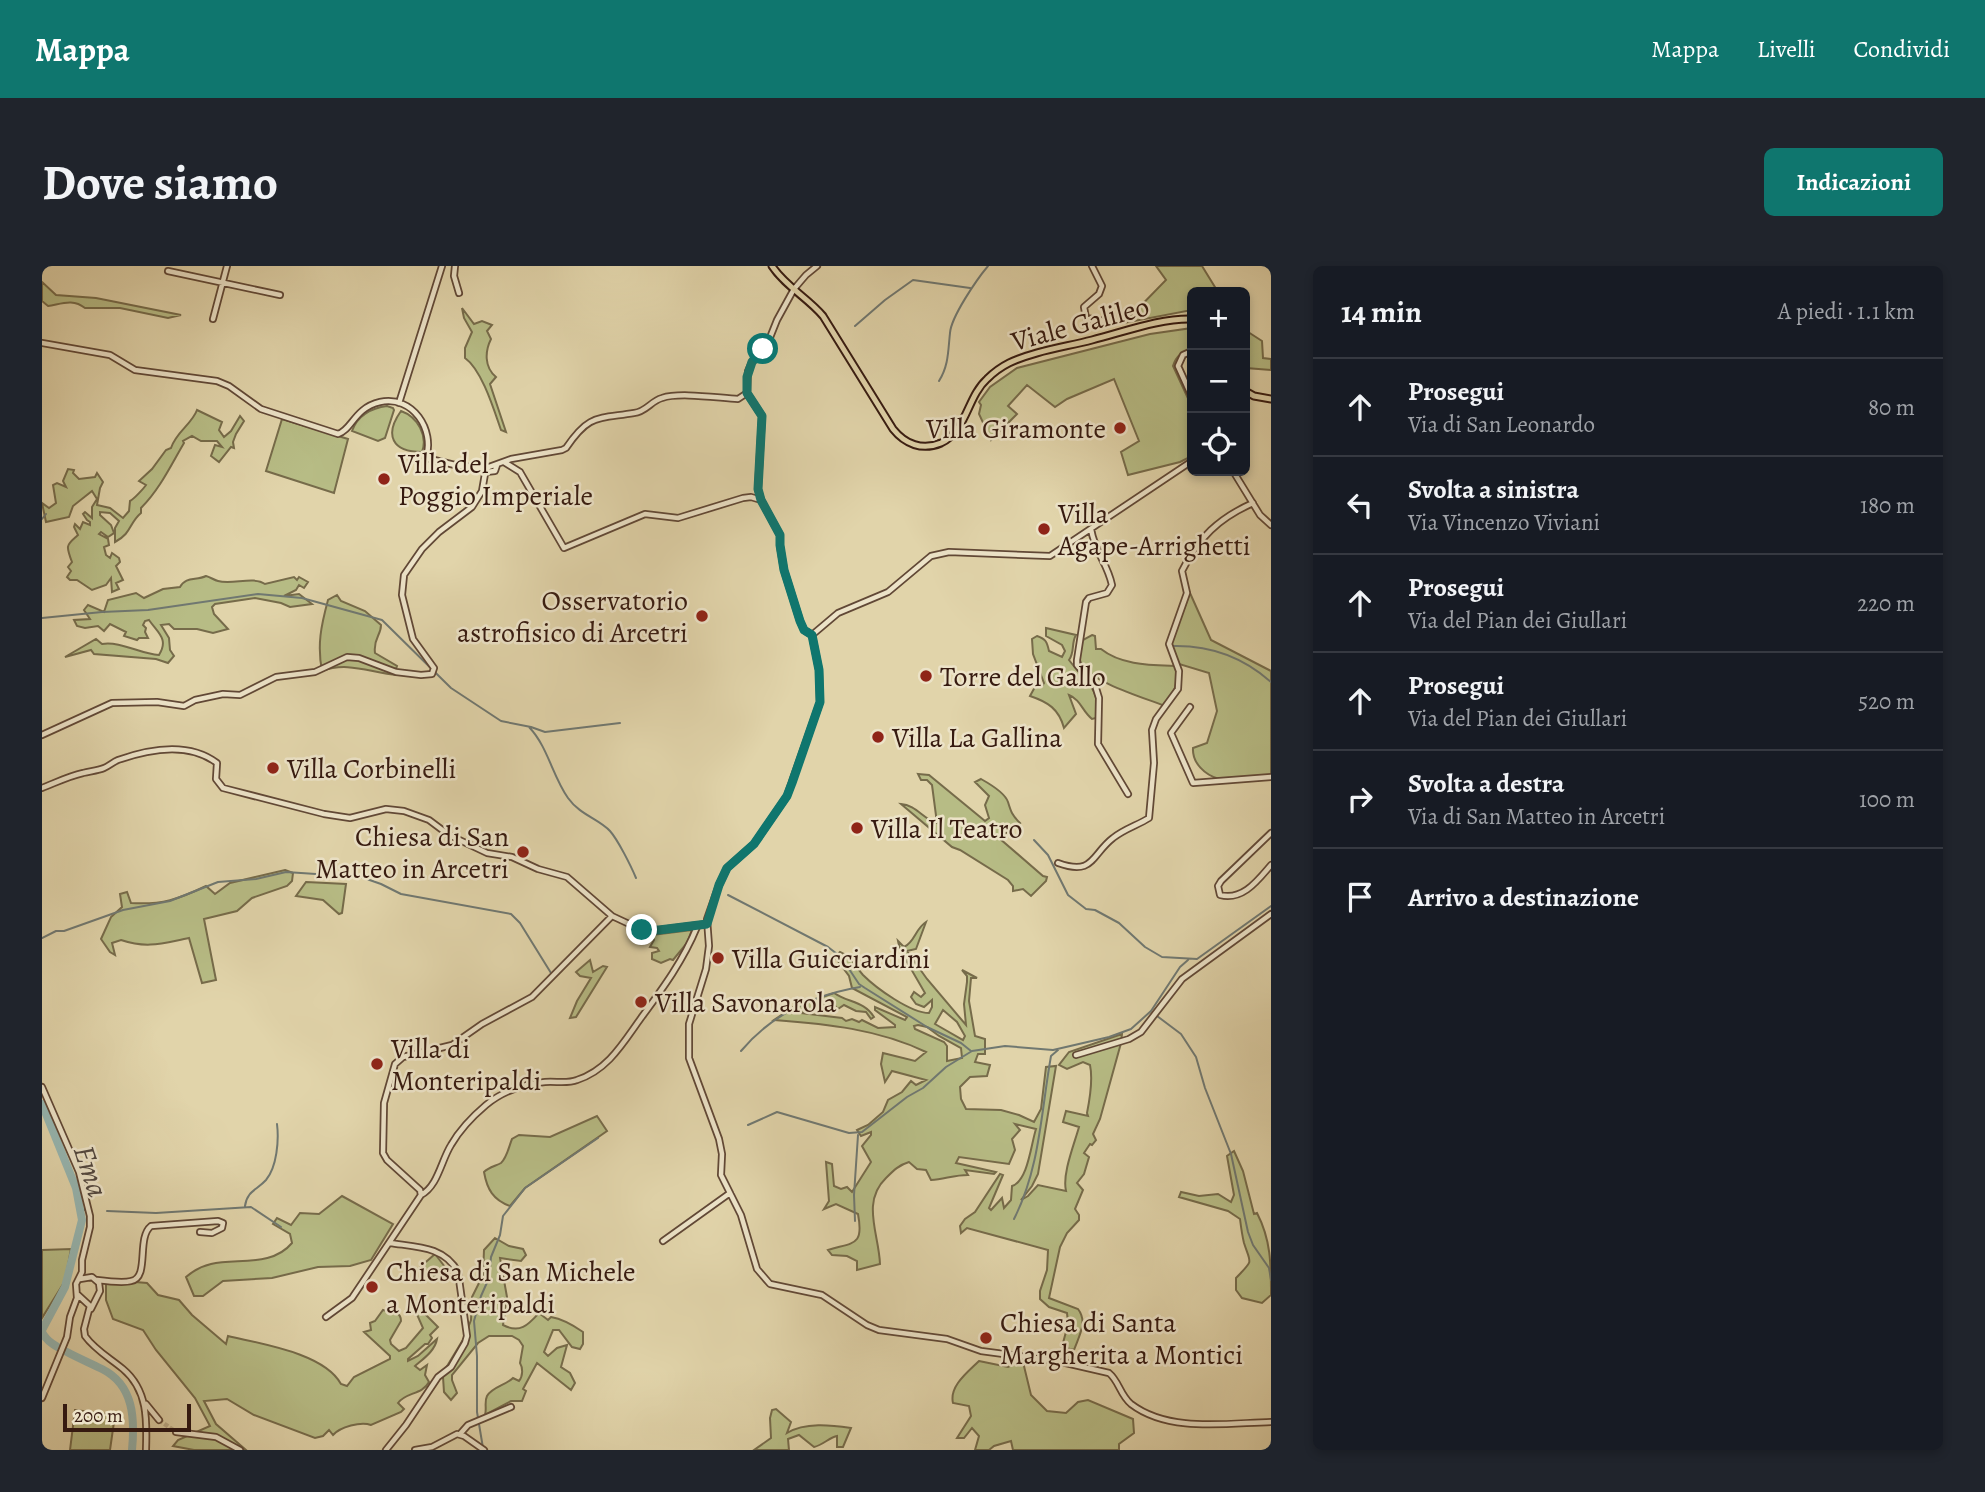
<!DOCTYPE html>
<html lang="it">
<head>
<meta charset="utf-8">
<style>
  body { margin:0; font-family:Alegreya,serif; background:#20242c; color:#f1f3f6 }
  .controls { position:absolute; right:21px; top:21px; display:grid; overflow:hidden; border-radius:10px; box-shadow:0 4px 10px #0003 }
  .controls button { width:63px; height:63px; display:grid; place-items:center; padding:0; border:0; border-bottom:2px solid #363941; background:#171b24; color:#f1f3f6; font:35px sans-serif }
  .scale { position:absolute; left:21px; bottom:18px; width:128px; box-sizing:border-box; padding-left:7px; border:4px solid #361a10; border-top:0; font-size:19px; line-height:24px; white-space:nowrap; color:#361a10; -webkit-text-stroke:5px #ece3c8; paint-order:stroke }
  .stop { position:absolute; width:21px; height:21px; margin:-16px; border:5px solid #0f766e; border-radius:50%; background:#fff }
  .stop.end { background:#0f766e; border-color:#fff; box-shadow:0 2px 7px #0008 }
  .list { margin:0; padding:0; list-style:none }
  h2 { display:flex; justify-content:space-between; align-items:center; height:91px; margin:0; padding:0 28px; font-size:30px }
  h2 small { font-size:23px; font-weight:400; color:#9ea1a6 }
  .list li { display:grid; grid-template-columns:46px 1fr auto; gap:21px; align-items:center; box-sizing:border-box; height:98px; padding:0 28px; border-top:2px solid #363941 }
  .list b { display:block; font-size:26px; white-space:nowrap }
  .list p { margin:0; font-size:23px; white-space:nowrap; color:#9ea1a6 }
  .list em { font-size:23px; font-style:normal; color:#9ea1a6 }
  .icon { flex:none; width:38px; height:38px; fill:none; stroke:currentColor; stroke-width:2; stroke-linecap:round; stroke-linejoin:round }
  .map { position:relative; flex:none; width:1229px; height:1184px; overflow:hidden; border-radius:10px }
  header { display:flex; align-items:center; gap:42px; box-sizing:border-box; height:98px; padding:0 35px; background:#0f766e; color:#fff }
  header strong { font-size:33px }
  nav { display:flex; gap:38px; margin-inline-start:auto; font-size:24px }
  .intro { display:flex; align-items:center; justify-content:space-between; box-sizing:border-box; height:168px; padding:0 42px }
  h1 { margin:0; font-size:49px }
  .button { padding:18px 32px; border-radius:10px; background:#0f766e; color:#fff; font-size:24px; font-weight:700 }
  main { display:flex; gap:42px; padding:0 42px }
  aside { flex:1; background:#171b24; border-radius:10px; box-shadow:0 4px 10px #0003 }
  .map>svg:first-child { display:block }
  .green { fill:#b7bc85; stroke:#766b4a; stroke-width:2; fill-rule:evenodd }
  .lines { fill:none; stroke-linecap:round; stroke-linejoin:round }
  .stream { stroke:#707871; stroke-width:2 }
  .river { stroke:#97b7b2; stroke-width:8 }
  .minor-tunnel { stroke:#bfaf8b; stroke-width:4.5; stroke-dasharray:4.5 2; stroke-linecap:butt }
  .minor-casing { stroke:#614836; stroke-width:8 }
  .major-casing { stroke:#361a10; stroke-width:9 }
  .minor { stroke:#ece3c8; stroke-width:4.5 }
  .major { stroke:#e1d4aa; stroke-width:5 }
  .route { stroke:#0f766e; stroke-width:9 }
  .poi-dot { fill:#8f2418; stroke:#ece3c8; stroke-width:2.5 }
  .labels { text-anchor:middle; stroke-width:5; stroke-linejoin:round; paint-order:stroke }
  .street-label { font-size:28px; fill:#361a10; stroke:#ece3c8 }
  .poi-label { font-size:28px; fill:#361a10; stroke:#ece3c8; text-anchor:start }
  .water-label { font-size:30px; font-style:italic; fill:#534941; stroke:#ece3c8 }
</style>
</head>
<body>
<header>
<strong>Mappa</strong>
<nav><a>Mappa</a><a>Livelli</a><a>Condividi</a></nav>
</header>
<div class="intro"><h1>Dove siamo</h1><a class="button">Indicazioni</a></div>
<main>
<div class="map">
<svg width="1229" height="1184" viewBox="0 0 1229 1184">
  <rect width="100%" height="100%" fill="#e1d4aa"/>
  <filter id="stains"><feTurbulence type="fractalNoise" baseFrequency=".00286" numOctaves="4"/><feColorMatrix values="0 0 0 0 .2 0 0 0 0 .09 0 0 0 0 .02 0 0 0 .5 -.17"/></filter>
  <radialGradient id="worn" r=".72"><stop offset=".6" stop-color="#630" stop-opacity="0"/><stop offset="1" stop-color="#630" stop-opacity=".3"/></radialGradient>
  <path class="green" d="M1114,0H1160L1176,26H1150V44L1082,57L1124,14Z
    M0,16L14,29L54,32L139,49L126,52L78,42H43C31,32 19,38 6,40L0,35Z
    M420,42L432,58L440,55L450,59L445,65L449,73C443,85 442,101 454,111L448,118L464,166L459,164C452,144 440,104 423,92V82L430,66L422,52Z
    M1150,62V83C1140,85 1134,90 1131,100L1150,141V190L1138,196L1086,209L1079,186L1097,175L1072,113L1025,133L1013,141L985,119L966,140L975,148L949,174L937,148L939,139L937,136L948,121L975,102L1108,68Z
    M1203,64L1220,75L1221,92L1229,93V104L1204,102Z
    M345,140L351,142L352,144L343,172L336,175L310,165C315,150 329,142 345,140Z
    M155,144L180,156L177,164L182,171L189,165L198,150L202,155L194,168L191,176L192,182L189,181L177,196L169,190L173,179L180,181L175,175H159L150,170L141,175L142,177C129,199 118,223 99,242V247C87,257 90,267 73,276V262L77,255L68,247L58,246V249L69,259L72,267L66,271L59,266L57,268L66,273L67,279L62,281L64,289L68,292L70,287L77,292L78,296L74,300L81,314L74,317L77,323L70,326L69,312L64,319L50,324L35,314H28L25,311L29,305L26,301L30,296C23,278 25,279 36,269L32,261L33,258L38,263L41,256L48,259V256L45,254L41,248L43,246L50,252V241L55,233L50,225L31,240L27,251L4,256L0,237L7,242L14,237L11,219L15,217L24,221L21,215L26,203L32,204L31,207L37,213L53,211L55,207L61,216L58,222L55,239L68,242L81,252L87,245L88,235C92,233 102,222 104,219L97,215L110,203L124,184L129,182C134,166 150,158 155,144Z
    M359,145C376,151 386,170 380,186C350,186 342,169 359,145Z
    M240,153L306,173L292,227L224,205Z
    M164,310C168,311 172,314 176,315C190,319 212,310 223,318L252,311L255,314L257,311L266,316L262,322L257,319L254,324L242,330L257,328L270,338L248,341L239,337L213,332L173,338L170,341L172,348L186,363L171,367L155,363H132L127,358L119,359L127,372L128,384L132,390L126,397L114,393L52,388L49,384L23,391L54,373L60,378C79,375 98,388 117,389C127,373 116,367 107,354L103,355L101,359L104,362L103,366L106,372H97L95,374L82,370L84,366L68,358L62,365L56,360L43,362L35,360L32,354L48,353L42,344L46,339L62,346L66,334L94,327L102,332L121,323L138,321C144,310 154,315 164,310Z
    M1148,327L1169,374L1229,405V510L1177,513C1163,509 1150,497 1151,482L1165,477L1175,445L1167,407L1137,398L1129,377Z
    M295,329L299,335L323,345L339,359C339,370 331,372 333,387L355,400L354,403L336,400L355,409C329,407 306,395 280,405C275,379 279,360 286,334Z
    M1004,362L1034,369C1029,377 1033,386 1027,394C1041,413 1061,424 1054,452L1050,453C1040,445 1039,434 1027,429L1034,448L1022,462C1017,443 1006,436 988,430L994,419L1000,420L1002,417L991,388L990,373L995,370C1004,373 1005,376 1007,385L1020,391L1023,385L1020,379L1004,370Z
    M1050,369L1053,370L1054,383H1059C1079,399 1108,399 1133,400C1139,415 1131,428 1123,440C1103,432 1048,416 1039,397C1036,392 1039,382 1039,375Z
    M876,508L887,509L943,555L947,552L943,539L947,530L933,516L939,513C948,518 963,527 966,536C969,546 970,549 978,557L957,572L1001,610L1005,611L1004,615L989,630L981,623L971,625V620L966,614L918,584L910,581L859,538C874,539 882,554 895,557L890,519L885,514H879Z
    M243,604L251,607L250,615L245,620L210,632L195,645L162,653L174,714L160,717L147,672C121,677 106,683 79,674L70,677L73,689L68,686L59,673L69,651L80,641L78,628L85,626L89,637C120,639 137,633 164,620L173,628L188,617Z
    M264,616L304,618L300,647L297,648L281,634L254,630Z
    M884,656L874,683L865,685L885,713L924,759L922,738L925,716V710L920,704L935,712H929L927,735L933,770L943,773V788H936L933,796L948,799L945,810L928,811L918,821L919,833L924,843L959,844L977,849L992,856L999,843L1004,801L1014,800L996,908L990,920L979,934L986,930L996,919L1024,925C1020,908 1032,879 1037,861L1021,856L1024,845L1046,850L1045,847C1048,832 1051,813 1048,799L1041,796L1025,803L1017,799L1027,786L1080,768L1079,777L1058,853L1051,868L1054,874L1050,879L1048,878L1042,887L1047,891L1042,908L1035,917L1041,924L1033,943L1037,949V954L1025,967L1018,981L1007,1032L1036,1043C1046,1056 1037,1070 1032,1084L1020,1081C1023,1067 1027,1062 1025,1047L1007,1041L998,1033V1025L1005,1004L1006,984L925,962L919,967L918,960L923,953L933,946L958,908L961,909L947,942L949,944L960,932L962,942L969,934L970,920C986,915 989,878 994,863L973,858L978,864L970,873L973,884L967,898L917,891L914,897L954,906L952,908L923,904L926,909C912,909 903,913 889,914L884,904L875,903L867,896C857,899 852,904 844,912C819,936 837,968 838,998L815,1004V995L805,990L790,989L786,984C812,976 822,980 816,948L794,938L782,943L787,935L784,896L790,898L792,920L799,923L805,921L810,926L829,896L820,880L829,869V866L819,870L815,864L826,859L841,846L846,834L860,826L869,815L874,819L884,814L850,805L843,816L839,798L841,787L873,795L884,786C836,763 785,758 732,754L753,740L792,727C807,737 822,735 832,751L829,753L824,746L814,745L802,739L796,743L790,737L759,747L800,752L804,755L810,753L817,756L820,754L836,762L853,761V759L833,744V741L863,754L865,751L810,722L807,710L793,691L798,686C810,691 813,700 821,709C835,723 869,747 887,747L890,741V734L882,741L874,738L869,731L872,726L879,731L883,727L858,684L856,675L862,681C873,676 873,663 884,656ZM901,744L915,756L923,770L921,774L893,758ZM876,759L885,761L897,770L919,782L920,792L905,795V780L902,776L873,763L872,760Z
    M650,664L645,677L631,694L628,693L619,697L610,693V687L617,685L615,682L608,681L612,674L610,669Z
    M548,694L551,706L561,700L565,701L534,751L528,752L535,735L549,712L538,710L534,706Z
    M555,850L565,865L483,922L468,940C451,934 445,923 442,906C447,901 454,900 459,897C465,892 467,880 470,873L477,869L508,871Z
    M1192,885L1201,905L1212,948L1215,947C1229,974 1229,998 1229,1029L1220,1037L1200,1032L1194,1024V1012C1212,993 1209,999 1202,977C1200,969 1199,961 1198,953L1186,945L1137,931L1139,926L1157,930L1176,928L1189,936L1192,929L1185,890Z
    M300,930L351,958L329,994L308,1000L276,1001L230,1012L181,1015L161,1030H152L144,1011C151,1005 160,1000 169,998C196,992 230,1001 250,977L248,968L231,958L235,952L249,959L258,947L277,948Z
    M453,972L467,980L481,983L484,989L479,995L458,992L465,1031L461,1059C478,1068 486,1059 497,1047L506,1054L509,1051C521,1053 531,1059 541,1066V1078L538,1083L530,1081L517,1064H511L502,1086L506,1090L515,1082L525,1079L519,1101L528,1107L533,1117L529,1124L495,1097L481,1123L484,1125L480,1135H469L443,1149C445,1143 442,1136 445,1130C450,1121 464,1119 471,1112L477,1115C481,1110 481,1102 478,1097L481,1080L477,1074L470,1070H447L436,1077L410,1109V1114L415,1127L409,1134L402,1126L401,1111L404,1102L422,1072L429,1054L430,1031L441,1009L442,984Z
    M29,983L23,1015L0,1052V984Z
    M393,988L403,1001L387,1014L377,1002Z
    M69,1014L105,1017L116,1029L137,1034L150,1049L184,1078L186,1070C219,1078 282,1087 299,1118L305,1120L312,1111L348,1093V1090L322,1066L329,1064L328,1057L333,1055L341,1044C348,1046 359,1044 359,1055L348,1074L349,1078L357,1085L364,1082L381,1062L373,1044L377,1042L396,1061L388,1069L390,1072L386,1078H383L366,1093V1095L376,1090L395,1073C393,1085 381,1093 373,1100L378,1104L385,1099L383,1109L387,1116C380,1129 364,1126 356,1137L362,1143L359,1146L329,1159C319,1155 298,1161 291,1169L287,1164L281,1170L273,1172L212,1149L185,1133L162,1135L174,1158L204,1184H152L131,1180L136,1174L168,1160L153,1132L114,1084L101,1064L71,1053L64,1034V1016Z
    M937,1095L966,1101L977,1096H981L989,1129L1005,1145L1024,1147L1036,1136L1046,1134L1091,1153L1092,1167L1077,1178V1184H971L969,1175L952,1180L947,1184H933L937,1170L930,1162L922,1172H915L929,1150L927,1140L911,1137C907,1120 926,1106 937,1095Z
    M734,1143L749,1156L745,1167C763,1156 789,1159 809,1162L801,1181H795V1170C788,1171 781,1179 772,1181L757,1169L746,1173L747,1184H712L729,1172L728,1152L730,1144Z
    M33,1144L73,1149L68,1184H28Z"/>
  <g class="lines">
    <path class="stream" d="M813,60L843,34L871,14L928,22
      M897,115C907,99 906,84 908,67C909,51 935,13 946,0
      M0,253L4,248
      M0,352L60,346L106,344L216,328L260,332L340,354L409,422L459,455L489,461L503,466L578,457
      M1130,380C1167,379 1201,391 1229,416
      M487,461C506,481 510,509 526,532C538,549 557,553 568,565C576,574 589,600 594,612
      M992,574L1006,589L1026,629L1044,643L1053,644L1077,657L1103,681L1120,691L1155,693L1229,640
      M686,629L786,681L799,691L817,718L823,722L885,761L919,777L929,785
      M0,672L14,665H22L81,644L128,635L176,616L214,613L244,606L319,611L339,618L359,628L469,648L478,657L509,707
      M1115,750L1139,768L1154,791L1163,822L1189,888L1206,966L1211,979L1227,1002L1229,1014
      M699,785C730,748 771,729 818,721
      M706,859L735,846L807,867L820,866L865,831L881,822L904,801L930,785L963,780L1011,784L1067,771L1089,763L1109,745L1138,701L1146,694
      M203,940C205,925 215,924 224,914C235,901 237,874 235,858
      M39,944H44
      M65,945L114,947L209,941L239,961
      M972,953C998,902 999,846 1009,790L1016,784
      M813,955L812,929L816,869
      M441,1182L435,1146V1090L432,1055L439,1030L447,1012L449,991L458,969L461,950L483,922L556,872"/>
    <path class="river" d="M0,838L34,922L40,954L23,1021L0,1064
      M0,1066C5,1076 15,1081 25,1086C36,1092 48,1097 60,1103C92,1119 93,1153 90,1184"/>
    <path class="minor-tunnel" d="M117,1154L134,1166"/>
    <defs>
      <path id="minor" d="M413,0L412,10L417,27
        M1050,0L1060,20L1057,28L1042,41L1044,52L1063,55
        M126,5L238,29
        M171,53L185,0
        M0,77L68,89L93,104L175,115L187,120L219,143L296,168C310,164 312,142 338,136C371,129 393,164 384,192L417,200L444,202L469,193L520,184L524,182C547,148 555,153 592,147C604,146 609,135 620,132C638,126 676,132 696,133L705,127L706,105L710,96L725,79L735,54L752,23L764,9L775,0
        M1150,85L1141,89L1136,100L1150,131
        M705,127L720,150L716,223L719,234L738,269V280L742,304L758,355L762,364L770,369
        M357,137L400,0
        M462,196L478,206L522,282L603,248L636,252L701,232L709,231L719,234
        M1191,205L1218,249L1229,259
        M444,206L453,205L455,199
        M1049,263C1053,287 1065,296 1070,319L1065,327L1047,332L1044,336L1035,394V399L1053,419L1057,432L1056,478L1086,528
        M770,369L777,404L778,436L745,530L712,578L685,602L677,619L665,653L667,680L664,703L647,758V792L677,873L680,888L679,909L699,949L715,1003L728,1018L780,1029L825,1059L837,1064L905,1073L939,1085L1015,1095L1067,1107C1077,1115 1078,1129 1089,1138C1127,1167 1185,1157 1229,1156
        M770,369L796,347L846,326L889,290L907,286L1008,290L1150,195
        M1148,441L1129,467L1151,517L1229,511
        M0,469L70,437L115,436L142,440L153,434L181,428L198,429L234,411L273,406L305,391L317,392L354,406L379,409L390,408L392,402L371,373L360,329L362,309L380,283L397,266L430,241L440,225L444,202
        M0,522C13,517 27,510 41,507C48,505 55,505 62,502C67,500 71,496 76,494C107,483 146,475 175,497L174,513L181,522L282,548L308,552L344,543L362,545L387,554L407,569L445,587L470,591L496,603L525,611L570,650L600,664H617L665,658
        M1229,567L1179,615L1176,620L1178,629C1201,635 1216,614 1229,599
        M1016,597C1052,610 1049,589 1071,572C1082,563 1096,559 1107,552L1112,497L1110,464L1114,453L1136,423L1137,405L1127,378L1145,327L1140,305C1156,272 1177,252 1211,237
        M1034,789L1087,773L1099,766L1140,713L1229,648
        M0,821L37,906L48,950V961L40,994V1006L34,1018L35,1032L28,1051L25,1071L0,1132
        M379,929C396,920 399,895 409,879C417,865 431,850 444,839C461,825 482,818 503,816C514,815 525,818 535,814C566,804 581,777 599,752C621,722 641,695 655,661
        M621,975L688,927
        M38,1013L50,1011L57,1017L58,1025L49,1043
        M55,1014C63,1015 82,1017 89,1015C108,1012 94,972 109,960L176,955L181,957L180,962L170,967L158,966
        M35,1028L48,1040L42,1063L43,1070C53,1084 68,1092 81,1103C106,1124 105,1154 104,1184
        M284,1051L310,1032L379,929L378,924L345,894L341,887L342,837L353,798L361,791L410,779L440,758L490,731L570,650
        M104,1138L117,1154
        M134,1166L174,1171L198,1184
        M418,1168L426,1159L469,1141
        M344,1184L364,1159L396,1111L409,1101L423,1077L425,1070L416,1006C402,980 374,981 348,977
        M373,1184L390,1181L415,1168L422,1170L442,1184"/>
      <path id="major" d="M730,0C743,20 766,32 781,50L851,163C863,178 880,185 899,177C925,165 925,131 945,113C951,107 959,101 967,97C992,85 1023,81 1050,74C1082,66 1118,52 1150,53
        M1203,125L1212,130L1229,133"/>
    </defs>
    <use href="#minor" class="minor-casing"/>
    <use href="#major" class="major-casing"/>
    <use href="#minor" class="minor"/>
    <use href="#major" class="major"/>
  </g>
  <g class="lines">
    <path class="route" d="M600,664H617L665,658L677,619L685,602L712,578L745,530L750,517L778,436L777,404L770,369L762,364L758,355L742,304L738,279V269L719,234L716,223L720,150L705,127V111L710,96L721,83"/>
  </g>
  <g class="poi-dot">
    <circle cx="1078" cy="162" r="7"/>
    <circle cx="342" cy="213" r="7"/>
    <circle cx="1002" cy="263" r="7"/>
    <circle cx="660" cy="350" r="7"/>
    <circle cx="884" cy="410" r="7"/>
    <circle cx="836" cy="471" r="7"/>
    <circle cx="231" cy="502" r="7"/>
    <circle cx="815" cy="562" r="7"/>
    <circle cx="481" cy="586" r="7"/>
    <circle cx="676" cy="692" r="7"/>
    <circle cx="599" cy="736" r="7"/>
    <circle cx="335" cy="798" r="7"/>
    <circle cx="330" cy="1021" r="7"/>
    <circle cx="944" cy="1072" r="7"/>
  </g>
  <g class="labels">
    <g class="street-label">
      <text transform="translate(1038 57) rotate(-15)" y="10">Viale Galileo</text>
    </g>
    <g class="poi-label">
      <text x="1064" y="172" text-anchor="end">Villa Giramonte</text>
      <text x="356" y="207">Villa del<tspan x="356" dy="32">Poggio Imperiale</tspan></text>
      <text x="1016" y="257">Villa<tspan x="1016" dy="32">Agape-Arrighetti</tspan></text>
      <text x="646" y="344" text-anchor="end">Osservatorio<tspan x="646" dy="32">astrofisico di Arcetri</tspan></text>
      <text x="898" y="420">Torre del Gallo</text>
      <text x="850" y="481">Villa La Gallina</text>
      <text x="245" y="512">Villa Corbinelli</text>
      <text x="829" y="572">Villa Il Teatro</text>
      <text x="467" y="580" text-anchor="end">Chiesa di San<tspan x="467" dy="32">Matteo in Arcetri</tspan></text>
      <text x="690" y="702">Villa Guicciardini</text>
      <text x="613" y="746">Villa Savonarola</text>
      <text x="349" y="792">Villa di<tspan x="349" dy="32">Monteripaldi</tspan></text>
      <text x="344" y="1015">Chiesa di San Michele<tspan x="344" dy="32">a Monteripaldi</tspan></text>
      <text x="958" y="1066">Chiesa di Santa<tspan x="958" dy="32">Margherita a Montici</tspan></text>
    </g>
    <g class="water-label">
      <text transform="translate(49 905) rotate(72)" y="10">Ema</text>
    </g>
  </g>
  <rect width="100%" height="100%" filter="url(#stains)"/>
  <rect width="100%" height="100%" fill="url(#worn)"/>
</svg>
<div class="controls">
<button>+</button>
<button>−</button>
<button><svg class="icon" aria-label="locate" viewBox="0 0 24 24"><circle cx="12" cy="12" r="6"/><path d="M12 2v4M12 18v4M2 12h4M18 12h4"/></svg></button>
</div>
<div class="scale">200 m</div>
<div class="stop" style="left:721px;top:83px"></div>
<div class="stop end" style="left:600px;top:664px"></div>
</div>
<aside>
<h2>14 min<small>A piedi · 1.1 km</small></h2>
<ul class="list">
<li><svg class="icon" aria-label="ahead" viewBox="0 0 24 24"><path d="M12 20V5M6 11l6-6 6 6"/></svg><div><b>Prosegui</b><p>Via di San Leonardo</p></div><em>80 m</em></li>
<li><svg class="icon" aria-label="left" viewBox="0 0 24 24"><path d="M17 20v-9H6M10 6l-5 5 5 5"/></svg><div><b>Svolta a sinistra</b><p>Via Vincenzo Viviani</p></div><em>180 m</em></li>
<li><svg class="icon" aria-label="ahead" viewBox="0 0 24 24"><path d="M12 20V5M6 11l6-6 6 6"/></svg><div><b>Prosegui</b><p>Via del Pian dei Giullari</p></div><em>220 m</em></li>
<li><svg class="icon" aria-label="ahead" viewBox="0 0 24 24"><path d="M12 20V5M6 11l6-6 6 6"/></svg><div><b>Prosegui</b><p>Via del Pian dei Giullari</p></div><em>520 m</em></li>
<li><svg class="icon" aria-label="right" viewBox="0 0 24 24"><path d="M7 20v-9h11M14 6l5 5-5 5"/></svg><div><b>Svolta a destra</b><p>Via di San Matteo in Arcetri</p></div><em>100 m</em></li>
<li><svg class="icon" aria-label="arrive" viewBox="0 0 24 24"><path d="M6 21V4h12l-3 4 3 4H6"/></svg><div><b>Arrivo a destinazione</b></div></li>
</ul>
</aside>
</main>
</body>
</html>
